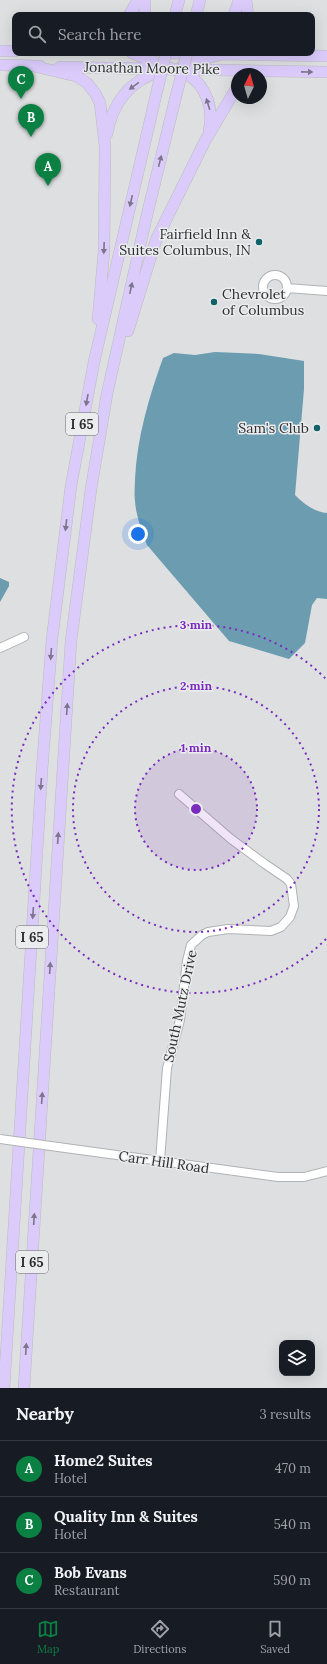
<!DOCTYPE html>
<html lang="en">
<head>
<meta charset="utf-8">
<style>
  body { margin:0; font-family:Lora,serif; background:#242831; color:#f1f3f6 }
  .controls { position:absolute; right:12px; bottom:12px; display:grid; overflow:hidden; border-radius:8px; box-shadow:0 4px 16px #0002 }
  .controls button { width:36px; height:36px; display:grid; place-items:center; padding:0; border:0; border-bottom:1px solid #363941; background:#171b24; color:#f1f3f6; font:20px sans-serif }
  .compass { position:absolute; left:231px; top:68px; width:36px; height:36px; border-radius:50%; background:#171b24; box-shadow:0 4px 16px #0002; rotate:5deg }
  .you { position:absolute; left:138px; top:534px; width:14px; height:14px; margin:-10px; border:3px solid #fff; border-radius:50%; background:#1a73e8; box-shadow:0 0 0 6px #1a73e833 }
  .badge { display:grid; place-items:center; width:26px; height:26px; border-radius:50%; background:#0b8043; color:#fff; font-size:13px; font-weight:700 }
  .pin { position:absolute; translate:-50% -33px; filter:drop-shadow(0 1px 2px #0008) }
  .pin::after { content:''; position:absolute; top:21px; width:14px; height:12px; background:inherit; clip-path:polygon(0 0,100% 0,50% 100%) }
  .list { margin:0; padding:0; list-style:none }
  h2 { display:flex; justify-content:space-between; align-items:center; height:52px; margin:0; padding:0 16px; font-size:17px }
  h2 small { font-size:13px; font-weight:400; color:#9ea1a6 }
  .list li { display:grid; grid-template-columns:26px 1fr auto; gap:12px; align-items:center; box-sizing:border-box; height:56px; padding:0 16px; border-top:1px solid #363941 }
  .list b { display:block; font-size:15px; white-space:nowrap }
  .list p { margin:0; font-size:13px; white-space:nowrap; color:#9ea1a6 }
  .list em { font-size:13px; font-style:normal; color:#9ea1a6 }
  .icon { flex:none; width:22px; height:22px; fill:none; stroke:currentColor; stroke-width:2; stroke-linecap:round; stroke-linejoin:round }
  .map { position:relative; flex:none; width:327px; height:1388px; overflow:hidden }
  .search { position:absolute; background:#171b24; box-shadow:0 4px 16px #0002; left:12px; right:12px; top:12px; height:44px; display:flex; align-items:center; gap:10px; box-sizing:border-box; padding:0 14px; border-radius:8px; color:#9ea1a6; font-size:15px }
  .sheet { height:220px; background:#171b24 }
  nav { display:flex; justify-content:space-around; align-items:center; box-sizing:border-box; height:56px; border-top:1px solid #363941; background:#171b24; font-size:11px; color:#9ea1a6 }
  nav a { display:grid; justify-items:center; gap:2px }
  nav .on { color:#0b8043 }
  .map>svg:first-child { display:block }
  .water { fill:#6b9cb0 }
  .lines { fill:none; stroke-linecap:round; stroke-linejoin:round }
  .minor-casing { stroke:#b0b2b4; stroke-width:10 }
  .highway-casing { stroke:#bcbcbd; stroke-width:12 }
  .minor { stroke:#fff; stroke-width:8 }
  .highway { stroke:#dacbfb; stroke-width:11 }
  .minor-bridge-casing { stroke:#b0b2b4; stroke-width:10; stroke-linecap:butt }
  .highway-bridge-casing { stroke:#bcbcbd; stroke-width:12; stroke-linecap:butt }
  .minor-bridge { stroke:#fff; stroke-width:8 }
  .highway-bridge { stroke:#dacbfb; stroke-width:11 }
  .oneway { fill:#7c758b }
  .ring { fill:none; stroke:#7b2cbf; stroke-width:2; stroke-dasharray:2 4 }
  .poi-dot { fill:#116169; stroke:#eaecee; stroke-width:1.5 }
  .labels { text-anchor:middle; stroke-width:3; stroke-linejoin:round; paint-order:stroke }
  .shield { fill:#eaecee; stroke:#676869; stroke-width:1 }
  .shield-label { font-size:13px; font-weight:bold; fill:#2f2f30 }
  .street-label { font-size:14px; fill:#2f2f30; stroke:#eaecee }
  .poi-label { font-size:14px; fill:#2f2f30; stroke:#eaecee; text-anchor:end }
  .centre { fill:#7b2cbf; stroke:#eaecee; stroke-width:2 }
  .ring-label { font-size:12px; text-anchor:middle; font-weight:bold; fill:#7b2cbf; stroke:#eaecee; stroke-width:3; stroke-linejoin:round; paint-order:stroke }
</style>
</head>
<body>
<div class="map">
<svg width="327" height="1388" viewBox="0 0 327 1388">
  <rect width="100%" height="100%" fill="#dddfe1"/>
  <path class="water" d="M215,352L259,354L304,361V389L295,495C304,504 314,512 327,513V599L317,598L312,605L305,643L289,659L229,641L147,545C142,531 136,516 135,501C134,494 135,486 135,479C137,437 149,397 163,358L174,353L195,355Z
    M0,578L9,582V586L0,602Z"/>
  <g class="lines">
    <defs>
      <path id="minor" d="M263 287a12 12 0 1 1 24 0a12 12 0 1 1-24 0Z
        M287,288L327,291
        M0,648L24,637
        M58,1147L278,1177H304L327,1171
        M160,1161L167,1068L180,1020L187,961L191,945L202,935L208,932L228,929L271,931L281,927L290,917L294,906L291,884L287,879L265,864L231,839L179,794"/>
      <path id="highway" d="M246,0L248,15
        M129,15L138,0
        M145,15V0
        M175,15L179,0
        M196,15L200,0
        M234,15L239,0
        M0,51H15
        M132,53C146,58 159,64 173,69C177,71 183,72 187,74C207,86 214,110 209,131
        M165,53L327,56
        M0,65L40,66
        M183,65L222,54
        M33,66L76,76L87,83L95,93L100,103L105,146L104,251L98,319
        M60,67L327,72
        M107,134C112,103 131,79 162,71
        M128,331L156,240L205,141L237,87
        M4,1388L42,770L52,639L71,486L94,362L156,95
        M24,1388L71,641L91,489L107,394L146,219L175,100"/>
    </defs>
    <use href="#minor" class="minor-casing"/>
    <use href="#highway" class="highway-casing"/>
    <use href="#minor" class="minor"/>
    <use href="#highway" class="highway"/>
    <defs>
      <path id="minor-bridge" d="M0,1139L58,1147"/>
      <path id="highway-bridge" d="M156,95L166,53
        M175,100L187,53"/>
    </defs>
    <use href="#minor-bridge" class="minor-bridge-casing"/>
    <use href="#highway-bridge" class="highway-bridge-casing"/>
    <use href="#minor-bridge" class="minor-bridge"/>
    <use href="#highway-bridge" class="highway-bridge"/>
  </g>
  <defs><path id="oneway-solid" d="M-6-.8H1V-3.2L6.5 0L1 3.2V.8H-6Z"/></defs>
  <g class="oneway">
    <use href="#oneway-solid" transform="translate(307 72) rotate(1)"/>
    <use href="#oneway-solid" transform="translate(134 86) rotate(144)"/>
    <use href="#oneway-solid" transform="translate(208 104) rotate(-107)"/>
    <use href="#oneway-solid" transform="translate(160 161) rotate(-76)"/>
    <use href="#oneway-solid" transform="translate(131 201) rotate(103)"/>
    <use href="#oneway-solid" transform="translate(104 248) rotate(92)"/>
    <use href="#oneway-solid" transform="translate(131 288) rotate(-78)"/>
    <use href="#oneway-solid" transform="translate(87 400) rotate(100)"/>
    <use href="#oneway-solid" transform="translate(66 525) rotate(97)"/>
    <use href="#oneway-solid" transform="translate(51 654) rotate(94)"/>
    <use href="#oneway-solid" transform="translate(67 709) rotate(-86)"/>
    <use href="#oneway-solid" transform="translate(41 784) rotate(94)"/>
    <use href="#oneway-solid" transform="translate(58 838) rotate(-86)"/>
    <use href="#oneway-solid" transform="translate(33 913) rotate(94)"/>
    <use href="#oneway-solid" transform="translate(50 968) rotate(-86)"/>
    <use href="#oneway-solid" transform="translate(42 1098) rotate(-86)"/>
    <use href="#oneway-solid" transform="translate(34 1219) rotate(-87)"/>
    <use href="#oneway-solid" transform="translate(26 1349) rotate(-87)"/>
  </g>
  <circle cx="196" cy="809" r="61" fill="#7b2cbf" fill-opacity=".12"/>
  <g class="ring">
    <circle cx="196" cy="809" r="61"/>
    <circle cx="196" cy="809" r="123"/>
    <path d="M326 939A184 184 0 1 1 326 679"/>
  </g>
  <g class="poi-dot">
    <circle cx="259" cy="242" r="4"/>
    <circle cx="214" cy="302" r="4"/>
    <circle cx="317" cy="428" r="4"/>
  </g>
  <g class="labels">
    <g class="shield">
      <rect x="66" y="413" width="32" height="22" rx="3"/>
      <rect x="16" y="926" width="32" height="22" rx="3"/>
      <rect x="16" y="1251" width="32" height="22" rx="3"/>
    </g>
    <g class="shield-label">
      <text x="82" y="429">I 65</text>
      <text x="32" y="942">I 65</text>
      <text x="32" y="1267">I 65</text>
    </g>
    <g class="street-label">
      <text transform="translate(152 68) rotate(1)" y="5">Jonathan Moore Pike</text>
      <text transform="translate(180 1006) rotate(-78)" y="5">South Mutz Drive</text>
      <text transform="translate(164 1162) rotate(8)" y="5">Carr Hill Road</text>
    </g>
    <g class="poi-label">
      <text x="251" y="239">Fairfield Inn &amp;<tspan x="251" dy="16">Suites Columbus, IN</tspan></text>
      <text x="222" y="299" text-anchor="start">Chevrolet<tspan x="222" dy="16">of Columbus</tspan></text>
      <text x="309" y="433">Sam's Club</text>
    </g>
  </g>
  <circle cx="196" cy="809" r="6" class="centre"/>
  <g class="ring-label">
    <text x="196" y="629">3 min</text>
    <text x="196" y="690">2 min</text>
    <text x="196" y="752">1 min</text>
  </g>
</svg>
<div class="controls">
<button><svg class="icon" aria-label="layers" viewBox="0 0 24 24"><path d="M12 4l9 5-9 5-9-5zM3 14l9 5 9-5"/></svg></button>
</div>
<svg class="compass" viewBox="-18 -18 36 36"><path d="M0-13l5 13h-10z" fill="#e53935"/><path d="M0 13l5-13h-10z" fill="#9ea1a6"/></svg>
<div class="you"></div>
<div class="pin badge" style="left:48px;top:186px">A</div>
<div class="pin badge" style="left:31px;top:137px">B</div>
<div class="pin badge" style="left:21px;top:99px">C</div>
<div class="search"><svg class="icon" aria-label="search" viewBox="0 0 24 24"><circle cx="10" cy="10" r="6"/><path d="M15 15l6 6"/></svg>Search here</div>
</div>
<section class="sheet">
<h2>Nearby<small>3 results</small></h2>
<ul class="list">
<li><span class="badge">A</span><div><b>Home2 Suites</b><p>Hotel</p></div><em>470 m</em></li>
<li><span class="badge">B</span><div><b>Quality Inn &amp; Suites</b><p>Hotel</p></div><em>540 m</em></li>
<li><span class="badge">C</span><div><b>Bob Evans</b><p>Restaurant</p></div><em>590 m</em></li>
</ul>
</section>
<nav>
<a class="on"><svg class="icon" aria-label="map" viewBox="0 0 24 24"><path d="M3 6l6-2 6 2 6-2v14l-6 2-6-2-6 2zM9 4v14M15 6v14"/></svg>Map</a>
<a><svg class="icon" aria-label="directions" viewBox="0 0 24 24"><path d="M12 3l9 9-9 9-9-9zM9 14v-3h6M13 9l2 2-2 2"/></svg>Directions</a>
<a><svg class="icon" aria-label="saved" viewBox="0 0 24 24"><path d="M7 4h10v16l-5-4-5 4z"/></svg>Saved</a>
</nav>
</body>
</html>
